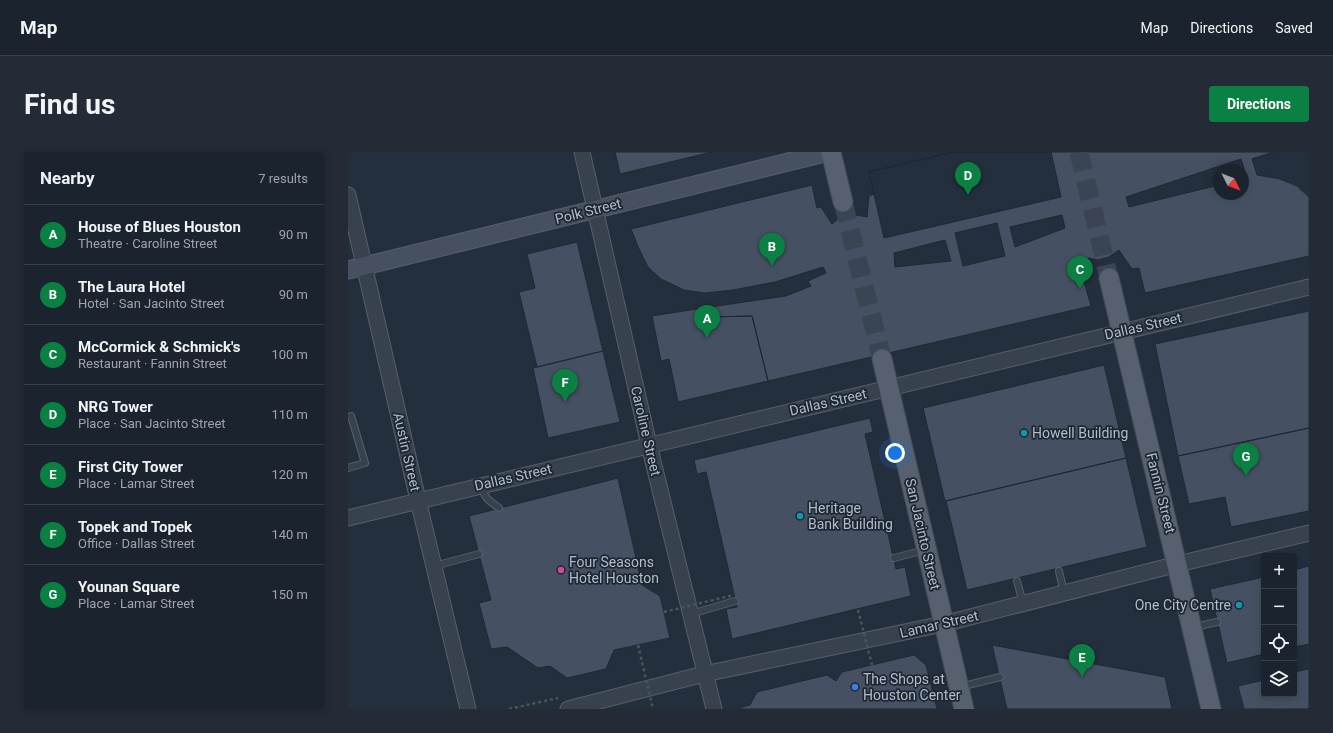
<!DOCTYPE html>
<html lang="en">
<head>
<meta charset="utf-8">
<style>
  body { margin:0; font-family:Roboto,sans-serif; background:#242b36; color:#f1f3f6 }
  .controls { position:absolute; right:12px; bottom:12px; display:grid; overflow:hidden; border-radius:4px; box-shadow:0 2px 10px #0003 }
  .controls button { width:36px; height:36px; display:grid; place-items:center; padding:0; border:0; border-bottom:1px solid #39404a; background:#1b232e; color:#f1f3f6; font:20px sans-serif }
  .compass { position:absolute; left:865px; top:12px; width:36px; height:36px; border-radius:50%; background:#1b232e; box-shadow:0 2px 10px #0003; rotate:132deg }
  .you { position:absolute; left:547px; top:301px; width:14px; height:14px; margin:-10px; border:3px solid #fff; border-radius:50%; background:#1a73e8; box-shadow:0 0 0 6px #1a73e833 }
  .badge { display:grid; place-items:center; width:26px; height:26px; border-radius:50%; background:#0b8043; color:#fff; font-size:13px; font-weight:700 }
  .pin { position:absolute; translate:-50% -33px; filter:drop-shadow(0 1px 2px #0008) }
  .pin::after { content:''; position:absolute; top:21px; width:14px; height:12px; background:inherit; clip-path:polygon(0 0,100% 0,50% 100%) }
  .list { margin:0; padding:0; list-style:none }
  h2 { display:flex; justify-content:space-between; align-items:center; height:52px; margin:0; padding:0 16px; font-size:17px }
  h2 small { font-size:13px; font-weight:400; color:#a0a4aa }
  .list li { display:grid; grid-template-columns:26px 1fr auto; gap:12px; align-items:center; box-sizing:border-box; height:60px; padding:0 16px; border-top:1px solid #39404a }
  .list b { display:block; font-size:15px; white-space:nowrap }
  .list p { margin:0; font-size:13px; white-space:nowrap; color:#a0a4aa }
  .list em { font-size:13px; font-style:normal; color:#a0a4aa }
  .icon { flex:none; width:22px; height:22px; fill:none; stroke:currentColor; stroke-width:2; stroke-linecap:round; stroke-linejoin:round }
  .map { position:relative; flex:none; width:961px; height:557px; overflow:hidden; border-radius:4px }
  header { display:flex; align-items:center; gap:24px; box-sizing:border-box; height:56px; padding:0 20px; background:#1b232e; border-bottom:1px solid #39404a }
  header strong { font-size:19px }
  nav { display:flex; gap:22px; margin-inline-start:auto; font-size:14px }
  .intro { display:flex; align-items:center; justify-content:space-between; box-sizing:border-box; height:96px; padding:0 24px }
  h1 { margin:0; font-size:28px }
  .button { padding:10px 18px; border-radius:4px; background:#0b8043; color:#fff; font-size:14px; font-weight:700 }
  main { display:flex; gap:24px; padding:0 24px }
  aside { flex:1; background:#1b232e; border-radius:4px; box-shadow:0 2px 10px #0003 }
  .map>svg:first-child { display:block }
  .building { fill:#455162; stroke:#1f2835; fill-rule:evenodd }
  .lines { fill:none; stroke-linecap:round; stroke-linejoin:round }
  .primary-tunnel { stroke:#3a4453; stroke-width:19; stroke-dasharray:19 10; stroke-linecap:butt }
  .service-casing { stroke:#565f6c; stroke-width:8 }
  .tertiary-casing { stroke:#565f6c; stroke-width:17 }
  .secondary-casing { stroke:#565f6c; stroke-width:19 }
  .primary-casing { stroke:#414a57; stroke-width:21 }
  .path { stroke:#44595c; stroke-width:2.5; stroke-dasharray:3 3; stroke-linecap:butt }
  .service { stroke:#38414e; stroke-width:6 }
  .tertiary { stroke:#38414e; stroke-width:15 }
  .secondary { stroke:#465061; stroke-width:17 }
  .primary { stroke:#56606e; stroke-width:19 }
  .path-bridge { stroke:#44595c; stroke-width:2.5; stroke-dasharray:3 3; stroke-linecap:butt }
  .culture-dot { fill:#0f9aa8; stroke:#1d2633; stroke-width:1.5 }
  .hotel-dot { fill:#d1479c; stroke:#1d2633; stroke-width:1.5 }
  .shop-dot { fill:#3f7fe0; stroke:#1d2633; stroke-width:1.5 }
  .labels { text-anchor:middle; stroke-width:3.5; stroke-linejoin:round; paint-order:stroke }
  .street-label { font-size:14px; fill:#b4bcc9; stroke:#1d2633 }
  .poi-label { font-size:14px; fill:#b4bcc9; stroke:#1d2633; text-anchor:start }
</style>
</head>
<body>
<header>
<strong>Map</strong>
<nav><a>Map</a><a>Directions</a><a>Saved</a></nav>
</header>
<div class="intro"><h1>Find us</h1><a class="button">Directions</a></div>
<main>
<aside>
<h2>Nearby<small>7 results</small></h2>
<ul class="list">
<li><span class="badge">A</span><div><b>House of Blues Houston</b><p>Theatre · Caroline Street</p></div><em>90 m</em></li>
<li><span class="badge">B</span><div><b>The Laura Hotel</b><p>Hotel · San Jacinto Street</p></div><em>90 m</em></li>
<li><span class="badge">C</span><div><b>McCormick &amp; Schmick's</b><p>Restaurant · Fannin Street</p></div><em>100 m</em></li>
<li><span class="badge">D</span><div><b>NRG Tower</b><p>Place · San Jacinto Street</p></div><em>110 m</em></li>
<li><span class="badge">E</span><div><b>First City Tower</b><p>Place · Lamar Street</p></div><em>120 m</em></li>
<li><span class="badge">F</span><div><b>Topek and Topek</b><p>Office · Dallas Street</p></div><em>140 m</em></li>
<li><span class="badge">G</span><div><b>Younan Square</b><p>Place · Lamar Street</p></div><em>150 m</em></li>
</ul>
</aside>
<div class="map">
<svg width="961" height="557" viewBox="0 0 961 557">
  <rect width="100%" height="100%" fill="#242f3e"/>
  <path class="building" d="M267,0H364L272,22Z
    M605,0H925L904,7L909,23L932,27L949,34L961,45V104L797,141L791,116L784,117L771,98L761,105L750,108L740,106V128L736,129L743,154L420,229L404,164L362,165L355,156L438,144L463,134L460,129L478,121L475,115L427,130L385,138L357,141L336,138L313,127L300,115L291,97L283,77L464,33L469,56L473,55L484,72L491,66L503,62L519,65L521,44L526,42L521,20ZM893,7L899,26L895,27V42H871V33L781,55L778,45ZM714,63L717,76L667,95L662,75ZM649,71L657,104L615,114L607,81ZM597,88L603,109L547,115L546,101Z
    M605,0H703L713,45L536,86L521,20Z
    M229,90L255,199L189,215L171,140L187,136L179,102Z
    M355,156L362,165L404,164L420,229L330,250L321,207L313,209L304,164Z
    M961,159V276L830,304L807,192Z
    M255,199L272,270L200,286L185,216Z
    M756,213L778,306L597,349L575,256Z
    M522,266L525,280L517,282L548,417L557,415L563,444L384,487L378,457L389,455L358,320L349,322L346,308Z
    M961,276V359L883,375L877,345L841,352L830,304Z
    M778,306L799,395L619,438L598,349Z
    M270,326L294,433L312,444L322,486L266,498L258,517L219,526L202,514L190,516L159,495L143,497L131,451L143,448L121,364Z
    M961,414V492L946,495V418Z
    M916,425V502L879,511L862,437Z
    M644,493L817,525L824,557H659Z
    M566,503L578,513L589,557H387L402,553L409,540L479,523L488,529L494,520Z
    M961,517V557H896L890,534L916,528V542H946V520Z"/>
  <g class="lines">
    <path class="primary-tunnel" d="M731,0L761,126
      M495,50L534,207"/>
    <defs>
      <path id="service" d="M0,316L17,311L3,264
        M134,334C135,346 143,350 151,356
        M546,406L577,398
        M86,414L131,402
        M711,419L716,441
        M669,429L675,451
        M343,462L387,449
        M846,475L869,470
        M612,535L652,525"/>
      <path id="tertiary" d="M234,0L301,293L366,557
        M0,43L70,348L120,557
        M0,366L961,135
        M220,557L356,522L595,472L830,412L961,381"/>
      <path id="secondary" d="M0,118L481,0"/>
      <path id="primary" d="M483,0L495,50
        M761,126L863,557
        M534,207L616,557"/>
    </defs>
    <use href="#service" class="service-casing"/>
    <use href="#tertiary" class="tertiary-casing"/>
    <use href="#secondary" class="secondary-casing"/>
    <use href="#primary" class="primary-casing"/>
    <path class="path" d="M161,557L210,546"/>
    <use href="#service" class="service"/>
    <use href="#tertiary" class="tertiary"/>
    <use href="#secondary" class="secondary"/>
    <use href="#primary" class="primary"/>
    <path class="path-bridge" d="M510,458L524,513
      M316,460L386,443
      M290,493L305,557"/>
  </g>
  <g class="culture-dot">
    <circle cx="676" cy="281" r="4"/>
    <circle cx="452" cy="364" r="4"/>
    <circle cx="891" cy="453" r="4"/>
  </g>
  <circle class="hotel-dot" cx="213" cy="418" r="4"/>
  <circle class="shop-dot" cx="507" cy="535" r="4"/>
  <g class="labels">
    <g class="street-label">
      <text transform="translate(240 59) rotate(-14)" y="5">Polk Street</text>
      <text transform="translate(795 174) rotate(-13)" y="5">Dallas Street</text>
      <text transform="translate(480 250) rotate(-13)" y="5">Dallas Street</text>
      <text transform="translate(298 279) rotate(77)" y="5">Caroline Street</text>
      <text transform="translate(59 300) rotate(77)" y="5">Austin Street</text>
      <text transform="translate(165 325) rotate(-13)" y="5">Dallas Street</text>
      <text transform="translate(813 341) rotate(76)" y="5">Fannin Street</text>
      <text transform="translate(575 382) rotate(77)" y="5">San Jacinto Street</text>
      <text transform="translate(591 472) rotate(-13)" y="5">Lamar Street</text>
    </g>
    <g class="poi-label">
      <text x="684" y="286">Howell Building</text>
      <text x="460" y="361">Heritage<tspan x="460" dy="16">Bank Building</tspan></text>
      <text x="221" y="415">Four Seasons<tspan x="221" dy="16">Hotel Houston</tspan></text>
      <text x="883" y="458" text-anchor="end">One City Centre</text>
      <text x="515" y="532">The Shops at<tspan x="515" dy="16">Houston Center</tspan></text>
    </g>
  </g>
</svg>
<div class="controls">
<button>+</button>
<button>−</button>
<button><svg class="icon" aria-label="locate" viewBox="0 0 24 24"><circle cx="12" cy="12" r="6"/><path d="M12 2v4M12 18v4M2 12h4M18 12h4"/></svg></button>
<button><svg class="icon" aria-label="layers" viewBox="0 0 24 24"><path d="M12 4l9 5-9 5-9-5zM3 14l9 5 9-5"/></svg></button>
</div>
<svg class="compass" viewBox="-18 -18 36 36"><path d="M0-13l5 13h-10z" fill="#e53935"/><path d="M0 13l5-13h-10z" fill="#a0a4aa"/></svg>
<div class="you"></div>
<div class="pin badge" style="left:359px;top:186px">A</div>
<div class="pin badge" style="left:424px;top:114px">B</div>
<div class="pin badge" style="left:732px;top:137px">C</div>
<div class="pin badge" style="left:620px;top:43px">D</div>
<div class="pin badge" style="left:734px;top:525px">E</div>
<div class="pin badge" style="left:217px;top:250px">F</div>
<div class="pin badge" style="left:898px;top:324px">G</div>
</div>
</main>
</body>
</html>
